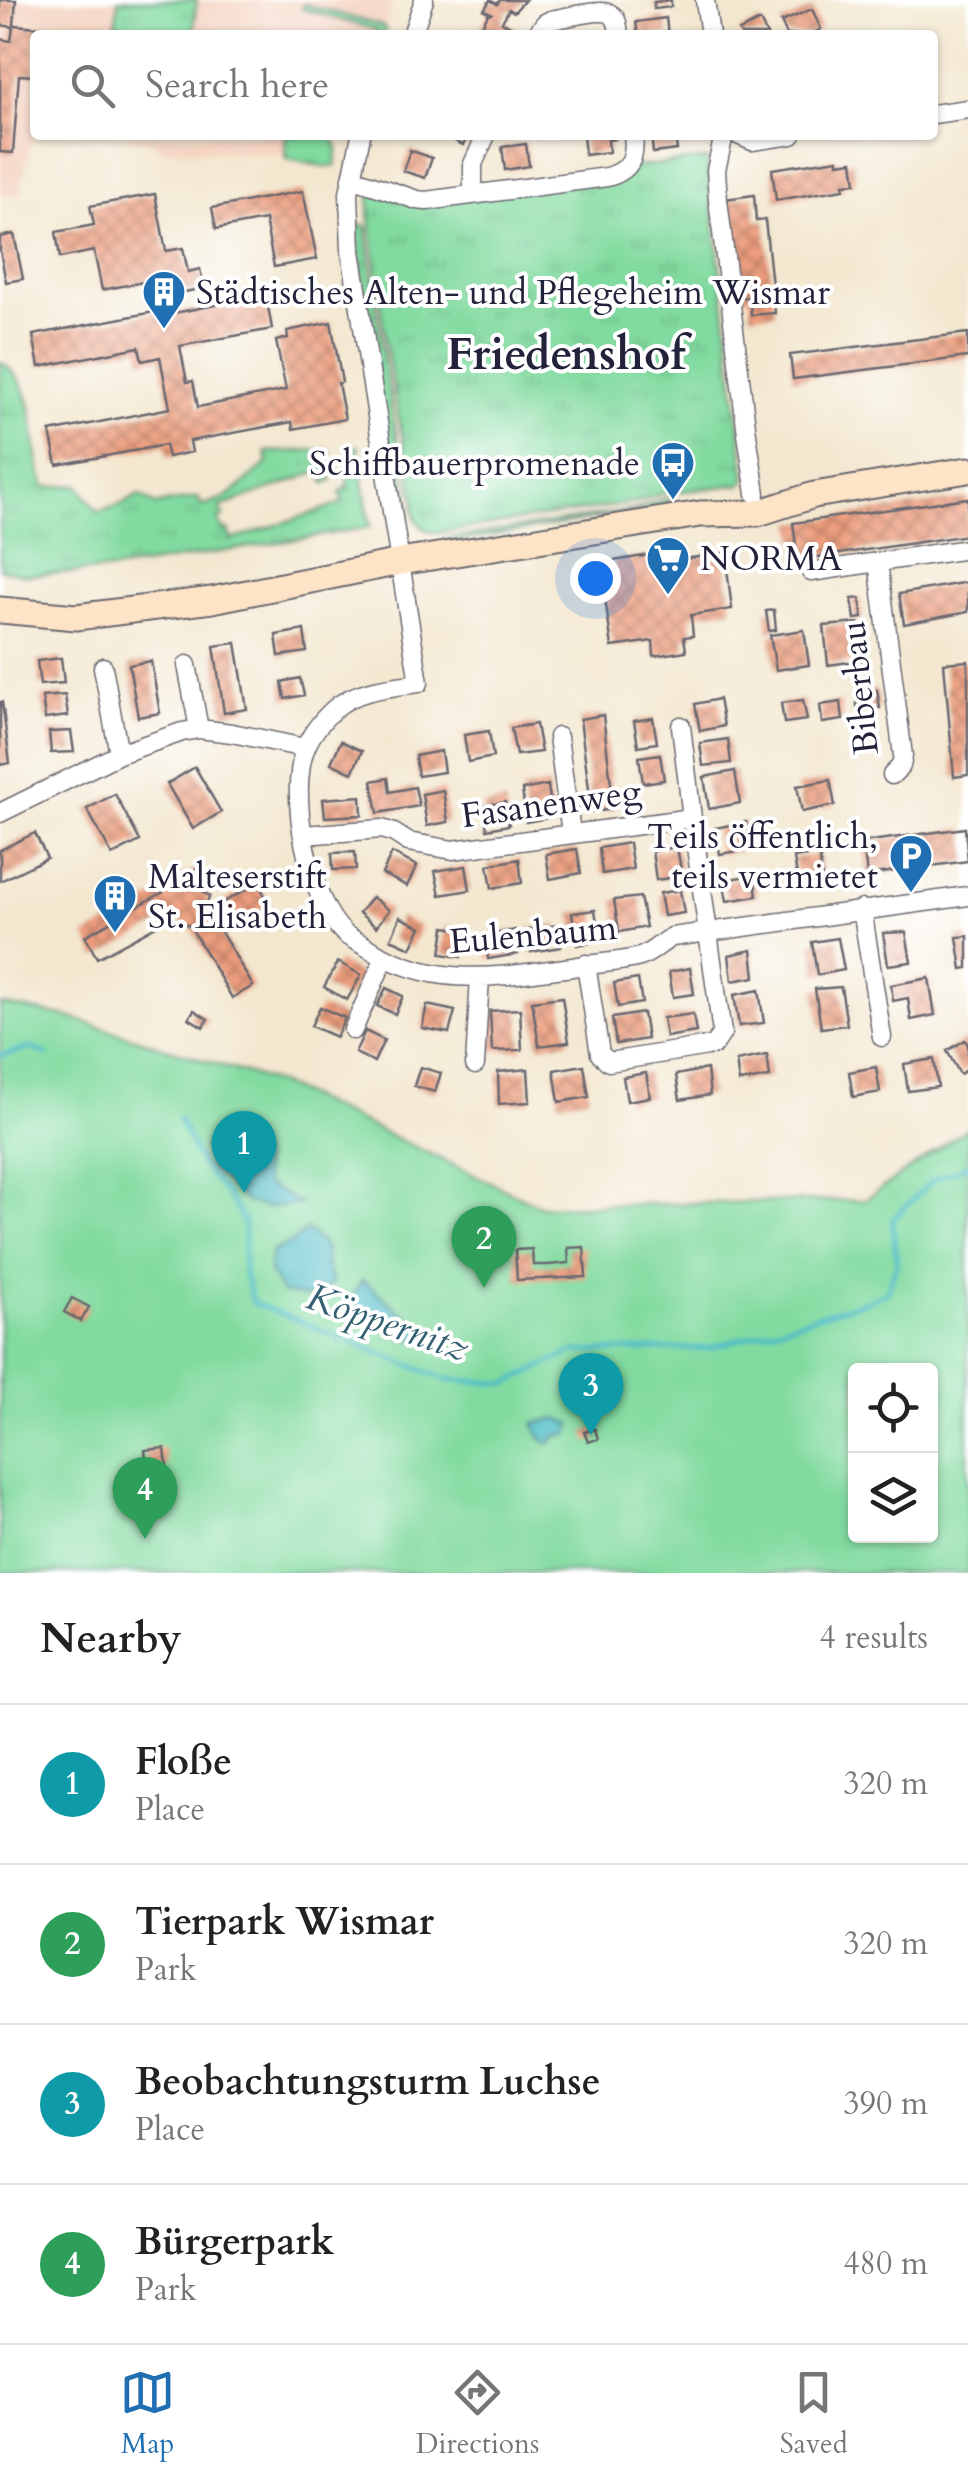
<!DOCTYPE html>
<html lang="en">
<head>
<meta charset="utf-8">
<style>
  body { margin:0; font-family:Cardo,serif; background:#f2f2f2; color:#222 }
  .controls { position:absolute; right:30px; bottom:30px; display:grid; overflow:hidden; border-radius:10px; box-shadow:0 2px 8px #0004 }
  .controls button { width:90px; height:90px; display:grid; place-items:center; padding:0; border:0; border-bottom:2px solid #e0e0e0; background:#fff; color:#222; font:50px sans-serif }
  .you { position:absolute; left:595px; top:578px; width:35px; height:35px; margin:-25px; border:8px solid #fff; border-radius:50%; background:#1a73e8; box-shadow:0 0 0 15px #1a73e833 }
  .badge { display:grid; place-items:center; width:65px; height:65px; border-radius:50%; background:#1f6fb2; color:#fff; font-size:32px; font-weight:700 }
  .pin { position:absolute; translate:-50% -82px; filter:drop-shadow(0 2px 5px #0008) }
  .pin::after { content:''; position:absolute; top:52px; width:35px; height:30px; background:inherit; clip-path:polygon(0 0,100% 0,50% 100%) }
  .list { margin:0; padding:0; list-style:none }
  h2 { display:flex; justify-content:space-between; align-items:center; height:130px; margin:0; padding:0 40px; font-size:42px }
  h2 small { font-size:32px; font-weight:400; color:#767676 }
  .list li { display:grid; grid-template-columns:65px 1fr auto; gap:30px; align-items:center; box-sizing:border-box; height:160px; padding:0 40px; border-top:2px solid #e0e0e0 }
  .list b { display:block; font-size:38px; white-space:nowrap }
  .list p { margin:0; font-size:32px; white-space:nowrap; color:#767676 }
  .list em { font-size:32px; font-style:normal; color:#767676 }
  .icon { flex:none; width:55px; height:55px; fill:none; stroke:currentColor; stroke-width:2; stroke-linecap:round; stroke-linejoin:round }
  .map { position:relative; flex:none; width:968px; height:1573px; overflow:hidden }
  .search { position:absolute; background:#fff; box-shadow:0 2px 8px #0004; left:30px; right:30px; top:30px; height:110px; display:flex; align-items:center; gap:25px; box-sizing:border-box; padding:0 35px; border-radius:10px; color:#767676; font-size:38px }
  .sheet { height:770px; background:#fff }
  nav { display:flex; justify-content:space-around; align-items:center; box-sizing:border-box; height:140px; border-top:2px solid #e0e0e0; background:#fff; font-size:28px; color:#767676 }
  nav a { display:grid; justify-items:center; gap:5px }
  nav .on { color:#1f6fb2 }
  .map>svg:first-child { display:block }
  .built { fill:#f4d3c0 }
  .grass { fill:url(#grass-tufts); stroke:#527e6d; stroke-width:2.5 }
  .green { fill:#81da9f; stroke:#527e6d; stroke-width:2.5; fill-rule:evenodd }
  .water { fill:#4dbcc5; stroke:#386f80; stroke-width:2.5 }
  .lines { fill:none; stroke-linecap:round; stroke-linejoin:round }
  .stream { stroke:#4dbcc5; stroke-width:5 }
  .building { fill:url(#building-cross-hatch) }
  .street-casing { stroke:#6b676f; stroke-width:21 }
  .secondary-casing { stroke:#6b676f; stroke-width:29 }
  .street { stroke:#fff; stroke-width:18 }
  .secondary { stroke:#fee4c6; stroke-width:25 }
  .labels { text-anchor:middle; stroke-width:8; stroke-linejoin:round; paint-order:stroke }
  .poi-label { font-size:35px; fill:#22223b; stroke:#fff; text-anchor:start }
  .street-label { font-size:35px; fill:#22223b; stroke:#fff }
  .water-label { font-size:38px; font-style:italic; fill:#336072; stroke:#fff }
  .district-label { font-size:45px; font-weight:bold; fill:#22223b; stroke:#fff }
</style>
</head>
<body>
<div class="map">
<svg width="968" height="1573" viewBox="0 0 968 1573">
  <defs>
    <pattern id="grass-tufts" width="24" height="20" patternUnits="userSpaceOnUse" patternTransform="scale(2.5)"><rect width="24" height="20" fill="#81da9f"/><path d="M3 7l-1-3M5 7V3M7 7l1-3M15 17l-1-3M17 17v-4M19 17l1-3" fill="none" stroke="#6fbb8a"/></pattern>
    <pattern id="building-cross-hatch" width="8" height="8" patternUnits="userSpaceOnUse" patternTransform="scale(2.5)"><rect width="8" height="8" fill="#ec9d7d"/><path d="M0 0l8 8M0 8l8-8" fill="none" stroke="#bf8068"/></pattern>
  </defs>
  <rect width="100%" height="100%" fill="#fff"/>
  <filter id="ink" filterUnits="userSpaceOnUse"><feTurbulence type="fractalNoise" baseFrequency=".01" numOctaves="2"/><feDisplacementMap in="SourceGraphic" scale="20" xChannelSelector="R" yChannelSelector="G"/><feConvolveMatrix kernelMatrix="1 2 1 2 8 2 1 2 1" color-interpolation-filters="sRGB"/></filter>
  <filter id="wash" filterUnits="userSpaceOnUse"><feTurbulence type="fractalNoise" baseFrequency=".0048" numOctaves="4" result="noise"/><feDisplacementMap in="SourceGraphic" scale="40" xChannelSelector="R" yChannelSelector="G"/><feGaussianBlur stdDeviation="2.25" result="paint"/><feColorMatrix in="noise" values="0 0 0 0 0 0 0 0 0 0 0 0 0 0 0 0 0 1.4 0 .05"/><feComposite in="paint" operator="in"/></filter>
  <g filter="url(#wash)">
    <rect width="100%" height="100%" fill="#f3e7cf"/>
    <path class="built" d="M0,0H390L391,13L386,25L377,30L376,35H35V135H332L338,149L335,166L325,167L279,155L159,149L148,140L33,135L20,195L0,194Z"/>
    <path class="grass" d="M118,0H197L193,35H115Z
      M304,4L382,26L385,28V35H376V30L302,9Z
      M284,135H332L338,149L335,166L325,167L287,159Z
      M707,159L746,479L742,484L661,494L634,503L436,533C418,529 412,517 415,500C398,418 382,335 374,252C372,232 366,208 371,190L417,206L635,167Z
      M356,225H364L367,227C374,302 386,376 399,450C402,470 410,490 409,510L402,512L399,508L373,354Z
      M0,362C33,381 32,422 37,456C38,466 42,477 45,487L78,485L98,512L123,504L139,495L156,505L198,498L201,506C227,503 248,479 268,463L266,452L329,450L332,480L325,483L321,471L220,507L224,516L218,519L223,531L228,530L232,540L343,503L340,491L347,489L351,448L358,446L370,527L113,570L25,575L0,569Z
      M664,499H670V503L654,509L447,543L445,539L635,510Z"/>
    <path class="green" d="M0,1004L68,1017L280,1084L541,1206L865,1200L968,1128V1573H0ZM856,1370H930V1536H856Z"/>
    <path class="water" d="M212,1138H220L235,1146L261,1152L265,1184L301,1204L268,1208L246,1202L210,1167L204,1146Z
      M307,1230L325,1247L326,1263L332,1284L308,1297L282,1293L269,1270L272,1251L291,1243Z
      M362,1280L423,1330L430,1339H406L370,1320L349,1302Z
      M556,1419L572,1423L569,1434L558,1435L549,1444L541,1439L534,1423Z"/>
    <g class="lines">
      <path class="stream" d="M0,1056L31,1048L47,1055
        M179,1119L200,1163L224,1191L244,1222V1274L253,1303L445,1379L506,1384L573,1352L710,1348L867,1301L888,1291L897,1262L892,1220L933,1180L968,1165"/>
    </g>
    <g id="blocks">
      <path class="building" d="M0,0H16L14,25L105,32V35H35V76L19,75L13,153L0,152V39L11,41L13,27L0,25Z
        M490,0L497,4L500,0H525L514,12L509,9L502,22L521,31L519,35H477L488,14L491,13L484,10Z
        M671,0V7L654,9V2Z
        M812,9L821,29L810,35H787L781,22Z
        M666,18L668,35H638L636,22Z
        M760,21L767,35H741L739,31Z
        M443,135H468L463,145Z
        M583,135H614L615,139L608,140L609,152L585,155Z
        M651,135H675L677,150L653,153Z
        M526,144L529,166L505,170L502,147Z
        M410,150L432,158L425,178L403,171Z
        M838,159V163L853,161L856,183L844,184V189L776,200L772,169Z
        M303,191L317,259L274,267L265,220L216,229L212,208Z
        M155,194L166,251L183,248L188,272L200,269L204,288L175,294L173,283L158,285L164,315L266,295L272,329L180,346L187,382L193,381L198,407L286,390L276,341L288,338L287,331L331,322L342,382L338,383L345,419L293,429L292,422L190,441L192,452L168,457L165,445L57,465L50,432L170,408L160,357L142,361L139,347L39,367L33,335L154,312L148,281L102,290L94,251L60,258L56,232L94,225L90,206Z
        M754,195L756,221L765,220L775,313L751,315L749,297L737,298L725,199Z
        M14,234L23,279L6,282L0,251V237Z
        M968,333V357L793,379L790,355Z
        M968,498V535L798,560L793,523Z
        M725,553L732,609L691,615L693,636L684,637L686,651L654,656L653,641L612,647L601,570L614,568L613,561L656,554L657,563Z
        M968,582V612L904,624L899,594Z
        M860,598L863,618L855,619L852,599Z
        M774,610L776,630L769,631L766,611Z
        M858,623L863,660L828,665L824,626Z
        M304,630L307,652L279,656L276,635Z
        M804,630L809,665L776,670L770,635Z
        M236,643L247,709L224,713L214,646Z
        M61,658L64,683L40,685L37,661Z
        M151,661L160,713L138,717L129,665Z
        M968,661V775L954,777L944,663Z
        M300,678L304,695L285,699L282,682Z
        M877,690L880,708L858,711L855,693Z
        M65,695L68,716L45,719L42,697Z
        M719,699L724,726L700,731L695,704Z
        M803,700L807,720L784,723L781,703Z
        M0,702H2L10,763L0,765Z
        M841,702L843,720L822,723L820,705Z
        M603,715L614,809L592,812L580,719Z
        M653,718L657,743L638,746L634,721Z
        M536,724L541,752L516,755L511,728Z
        M71,731L74,752L51,753L49,732Z
        M489,731L493,757L468,762L464,735Z
        M728,739L731,763L703,766L700,743Z
        M341,741L362,751L352,773L331,763Z
        M441,751L444,772L418,776L415,756Z
        M660,754L664,780L643,783L639,757Z
        M195,767L221,812L193,829L167,784Z
        M735,771L740,803L709,809L704,777Z
        M388,778L390,792L415,787L419,806L378,813L372,781Z
        M830,780L835,805L802,812L797,786Z
        M548,785L552,817L526,822L522,790Z
        M443,790L448,822L427,826L422,794Z
        M115,794L140,841L112,855L87,809Z
        M361,796L362,815L325,817L323,799Z
        M505,802L509,825L487,829L483,806Z
        M746,822L750,849L720,854L715,828Z
        M965,828L968,861L867,875L863,842Z
        M35,833L47,858L0,881V850Z
        M629,843L633,869L602,874L599,848Z
        M677,847L682,876L656,880L652,851Z
        M577,849L581,873L550,879L546,854Z
        M355,852L356,869L333,870L332,853Z
        M392,853L417,866L407,886L382,874Z
        M819,854L822,878L798,882L794,858Z
        M519,859L522,883L492,888L488,865Z
        M466,866L470,890L440,895L435,871Z
        M196,869L205,885L204,893L210,896L207,902L211,909L258,883L270,905L221,932L253,986L232,998L190,926L171,918L97,958L85,936L167,890L168,884L176,886L179,878Z
        M754,875L757,896L727,901L723,880Z
        M680,890L684,913L664,916L660,893Z
        M372,897L389,910L376,927L359,913Z
        M640,897L646,927L619,932L614,900Z
        M595,910L600,941L577,945L572,913Z
        M400,917L421,927L411,948L391,939Z
        M558,925L561,947L531,952L527,930Z
        M445,927L465,930L461,957L441,954Z
        M515,930L518,954L488,959L485,936Z
        M906,932L911,962L888,965L883,933Z
        M968,936V968L962,969L957,937Z
        M838,938L844,970L817,975L812,942Z
        M752,950L755,977L732,981L729,955Z
        M338,962L361,975L347,1000L324,987Z
        M690,968L694,994L673,997L669,972Z
        M929,978L935,1015L911,1020L908,998L893,1001L891,985Z
        M638,979L642,1003L618,1007L614,983Z
        M841,987L847,1025L821,1028L815,989Z
        M386,988L403,996L395,1014L377,1006Z
        M759,990L764,1023L739,1026L734,995Z
        M562,997L569,1042L539,1046L532,1001Z
        M427,1005L455,1011L449,1033L422,1028Z
        M320,1007L345,1018L336,1037L311,1026Z
        M520,1009L522,1050L492,1051L490,1011Z
        M194,1010L208,1019L203,1027L189,1018Z
        M643,1013L647,1039L616,1044L612,1018Z
        M693,1014L696,1032L666,1037L663,1018Z
        M365,1031L384,1040L374,1062L355,1053Z
        M965,1040L968,1045V1069L960,1074L947,1051Z
        M767,1055L770,1077L739,1082L736,1061Z
        M934,1059L938,1087L908,1091L904,1064Z
        M584,1065L589,1097L559,1102L554,1070Z
        M420,1067L441,1073L435,1092L414,1086Z
        M876,1067L880,1092L853,1097L849,1072Z
        M528,1069L530,1102L499,1104L498,1072Z
        M707,1069L710,1095L680,1100L676,1075Z
        M646,1073L650,1097L627,1101L623,1077Z
        M584,1247L586,1277L517,1280L515,1250L532,1249L533,1265H549L569,1263L568,1248Z
        M72,1298L89,1307L81,1321L64,1312Z
        M595,1429L598,1439L588,1442L584,1432Z
        M165,1448L167,1466L147,1468L145,1450Z"/>
    </g>
  </g>
  <g filter="url(#ink)">
    <use href="#blocks" fill-opacity="0" stroke="#6b676f" stroke-width="2.5"/>
    <g class="lines">
      <defs>
        <path id="street" d="M705,0L710,35
          M412,35L424,0
          M536,35L545,23L551,20C563,18 598,9 609,13C618,17 618,27 619,35
          M933,114L968,109
          M361,135L349,193L351,251L419,683C390,687 356,689 333,710C323,719 311,734 306,747C287,792 308,901 345,934C351,939 359,942 365,946C434,990 496,977 572,967C594,963 618,963 640,957C652,953 660,943 672,937L968,896
          M724,135L716,170L718,200L747,434L756,494
          M738,135L752,141L792,135
          M352,178L417,200L426,201L607,177C630,171 636,158 633,135
          M473,195V164L486,135
          M811,572L878,562
          M187,665L199,729
          M103,667L119,754
          M681,726L692,818
          M558,737L571,833
          M892,775L901,766L903,756L878,562L968,549
          M0,813L119,754L182,732L199,729L232,733L305,748
          M303,835L382,829L394,833L408,842L453,850L692,818L722,1033L714,1045L609,1062L600,1054L586,964
          M862,909L882,1037
          M353,1030L384,959
          M475,1065L480,977"/>
        <path id="secondary" d="M0,610L76,617L212,600L400,562L700,514L758,513L814,495L968,470"/>
      </defs>
      <use href="#street" class="street-casing"/>
      <use href="#secondary" class="secondary-casing"/>
      <use href="#street" class="street"/>
      <use href="#secondary" class="secondary"/>
    </g>
  </g>
  <defs>
    <symbol id="building-pin" viewBox="-11 -11 22 30"><path d="M0 17L-7.5 6A9.5 9.5 0 1 1 7.5 6Z" fill="#1f6fb2" stroke="#fff"/><path d="M-4-6H4V6H1V3H-1V6H-4ZM-2.5-4.3h1.7v1.8h-1.7ZM.8-4.3h1.7v1.8H.8ZM-2.5-1h1.7V.8h-1.7ZM.8-1h1.7V.8H.8Z" fill="#fff"/></symbol>
    <symbol id="bus-pin" viewBox="-11 -11 22 30"><path d="M0 17L-7.5 6A9.5 9.5 0 1 1 7.5 6Z" fill="#1f6fb2" stroke="#fff"/><path d="M-5-6H5V4H4V6H2V4H-2V6H-4V4H-5ZM-3.5-4V0h7V-4ZM-3.5 1.2v1.5H-2V1.2ZM2 1.2v1.5H3.5V1.2Z" fill="#fff"/></symbol>
    <symbol id="supermarket-pin" viewBox="-11 -11 22 30"><path d="M0 17L-7.5 6A9.5 9.5 0 1 1 7.5 6Z" fill="#1f6fb2" stroke="#fff"/><path d="M-6-5.5h2.5l.6 2H6L4.5 2H-2.5L-4.4-4H-6ZM-1.5 3.2a1.3 1.3 0 1 0 .1 0ZM3 3.2a1.3 1.3 0 1 0 .1 0Z" fill="#fff"/></symbol>
    <symbol id="parking-pin" viewBox="-11 -11 22 30"><path d="M0 17L-7.5 6A9.5 9.5 0 1 1 7.5 6Z" fill="#1f6fb2" stroke="#fff"/><path d="M-3.5-5.5H1a3.5 3.5 0 0 1 0 7H-1V5.5H-3.5ZM-1-3.4V-.6H.8a1.4 1.4 0 0 0 0-2.8Z" fill="#fff"/></symbol>
  </defs>
  <g fill-rule="evenodd">
    <use href="#building-pin" x="139" y="267" width="50" height="68"/>
    <use href="#bus-pin" x="648" y="438" width="50" height="68"/>
    <use href="#supermarket-pin" x="643" y="533" width="50" height="68"/>
    <use href="#parking-pin" x="886" y="831" width="50" height="68"/>
    <use href="#building-pin" x="90" y="871" width="50" height="68"/>
  </g>
  <g class="labels">
    <g class="poi-label">
      <text x="196" y="304">Städtisches Alten- und Pflegeheim Wismar</text>
      <text x="640" y="475" text-anchor="end">Schiffbauerpromenade</text>
      <text x="700" y="570">NORMA</text>
      <text x="878" y="848" text-anchor="end">Teils öffentlich,<tspan x="878" dy="40">teils vermietet</tspan></text>
      <text x="148" y="888">Malteserstift<tspan x="148" dy="40">St. Elisabeth</tspan></text>
    </g>
    <g class="street-label">
      <text transform="translate(859 688) rotate(-96)" y="12">Biberbau</text>
      <text transform="translate(551 803) rotate(-8)" y="12">Fasanenweg</text>
      <text transform="translate(533 934) rotate(-5)" y="12">Eulenbaum</text>
    </g>
    <g class="water-label">
      <text transform="translate(388 1322) rotate(19)" y="13">Köppernitz</text>
    </g>
    <g class="district-label">
      <text x="566" y="369">Friedenshof</text>
    </g>
  </g>
</svg>
<div class="controls">
<button><svg class="icon" aria-label="locate" viewBox="0 0 24 24"><circle cx="12" cy="12" r="6"/><path d="M12 2v4M12 18v4M2 12h4M18 12h4"/></svg></button>
<button><svg class="icon" aria-label="layers" viewBox="0 0 24 24"><path d="M12 4l9 5-9 5-9-5zM3 14l9 5 9-5"/></svg></button>
</div>
<div class="you"></div>
<div class="pin badge" style="left:244px;top:1193px;background:#0f9aa8">1</div>
<div class="pin badge" style="left:484px;top:1288px;background:#2e9e5b">2</div>
<div class="pin badge" style="left:591px;top:1435px;background:#0f9aa8">3</div>
<div class="pin badge" style="left:145px;top:1539px;background:#2e9e5b">4</div>
<div class="search"><svg class="icon" aria-label="search" viewBox="0 0 24 24"><circle cx="10" cy="10" r="6"/><path d="M15 15l6 6"/></svg>Search here</div>
</div>
<section class="sheet">
<h2>Nearby<small>4 results</small></h2>
<ul class="list">
<li><span class="badge" style="background:#0f9aa8">1</span><div><b>Floße</b><p>Place</p></div><em>320 m</em></li>
<li><span class="badge" style="background:#2e9e5b">2</span><div><b>Tierpark Wismar</b><p>Park</p></div><em>320 m</em></li>
<li><span class="badge" style="background:#0f9aa8">3</span><div><b>Beobachtungsturm Luchse</b><p>Place</p></div><em>390 m</em></li>
<li><span class="badge" style="background:#2e9e5b">4</span><div><b>Bürgerpark</b><p>Park</p></div><em>480 m</em></li>
</ul>
</section>
<nav>
<a class="on"><svg class="icon" aria-label="map" viewBox="0 0 24 24"><path d="M3 6l6-2 6 2 6-2v14l-6 2-6-2-6 2zM9 4v14M15 6v14"/></svg>Map</a>
<a><svg class="icon" aria-label="directions" viewBox="0 0 24 24"><path d="M12 3l9 9-9 9-9-9zM9 14v-3h6M13 9l2 2-2 2"/></svg>Directions</a>
<a><svg class="icon" aria-label="saved" viewBox="0 0 24 24"><path d="M7 4h10v16l-5-4-5 4z"/></svg>Saved</a>
</nav>
</body>
</html>
